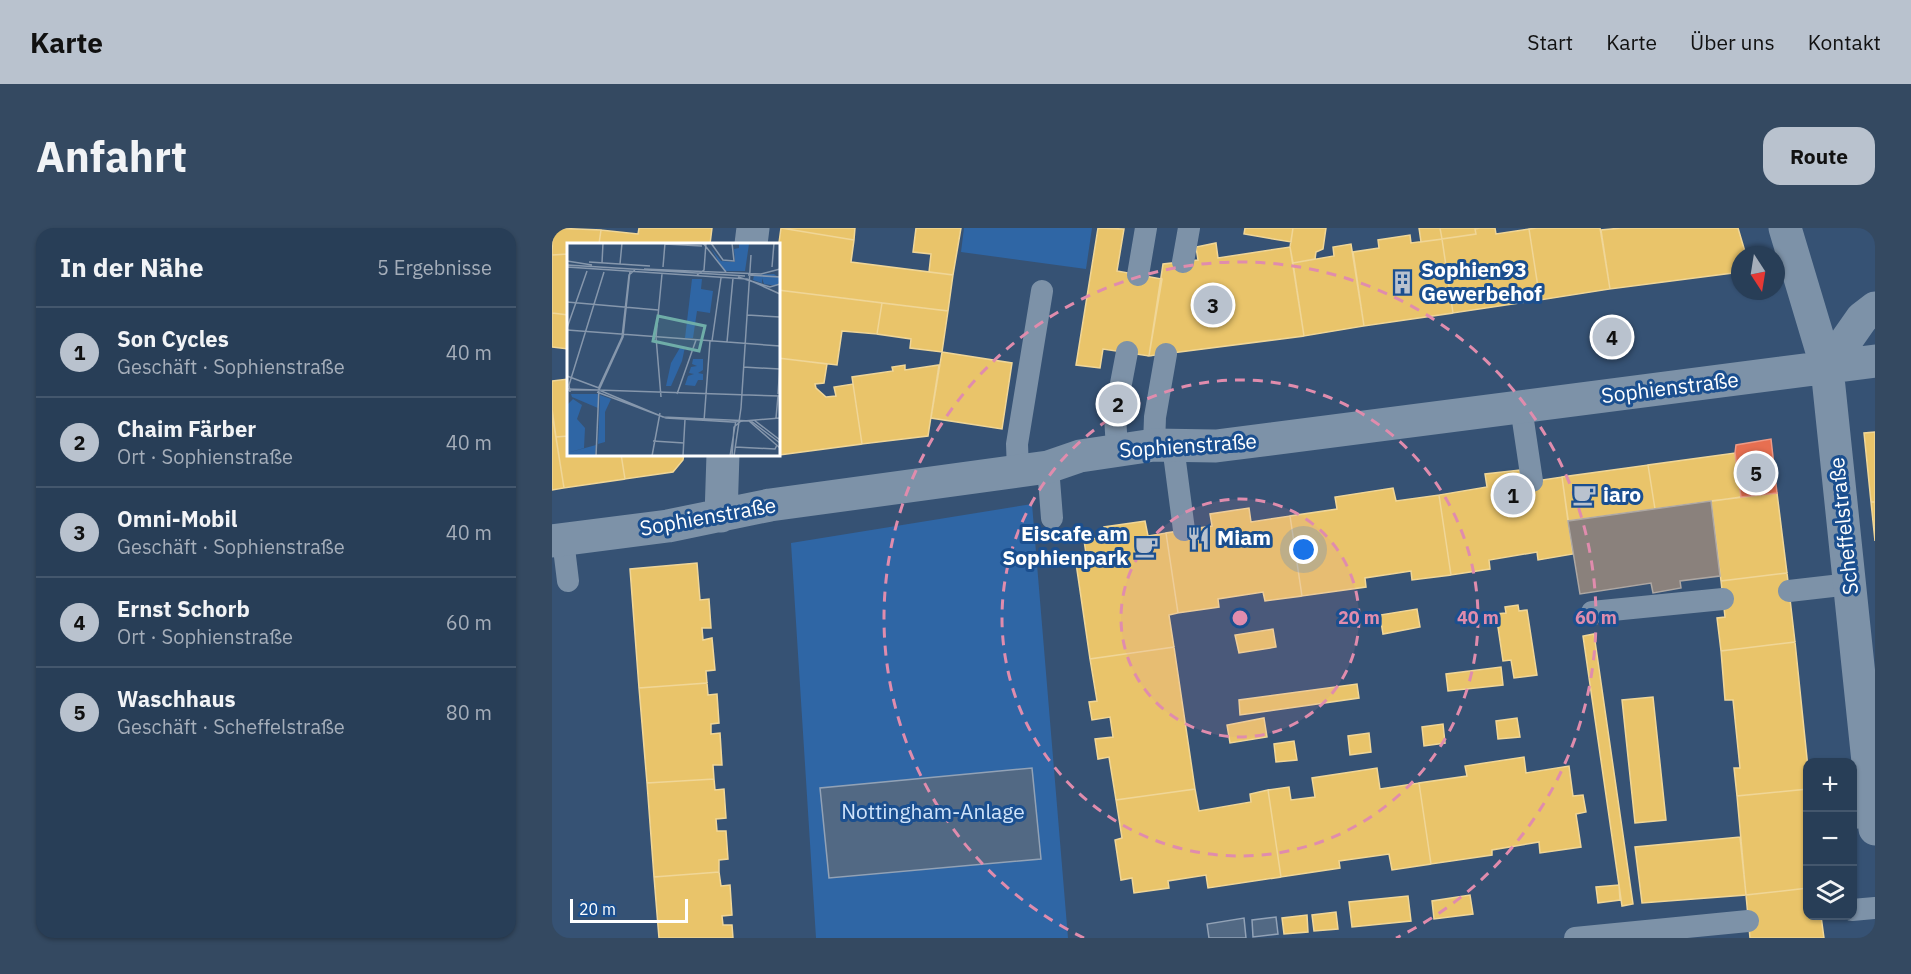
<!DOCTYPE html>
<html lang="de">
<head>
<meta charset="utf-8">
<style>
  body { margin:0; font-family:"IBM Plex Sans",sans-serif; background:#344961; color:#f1f3f6 }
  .controls { position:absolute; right:18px; bottom:18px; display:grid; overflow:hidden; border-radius:12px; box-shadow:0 2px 4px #0004 }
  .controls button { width:54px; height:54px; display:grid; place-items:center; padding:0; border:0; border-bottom:2px solid #44576d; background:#283e57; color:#f1f3f6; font:30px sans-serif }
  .compass { position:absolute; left:1179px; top:18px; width:54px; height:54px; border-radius:50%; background:#283e57; box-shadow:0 2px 4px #0004; rotate:168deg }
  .scale { position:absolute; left:18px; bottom:15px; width:118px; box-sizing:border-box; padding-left:6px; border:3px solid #fff; border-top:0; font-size:16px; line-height:21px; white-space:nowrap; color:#fff; -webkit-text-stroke:4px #1b4f8f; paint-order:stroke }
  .you { position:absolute; left:752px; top:322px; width:21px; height:21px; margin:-15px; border:4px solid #fff; border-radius:50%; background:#1a73e8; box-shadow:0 0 0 9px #1a73e833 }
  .badge { display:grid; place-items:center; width:39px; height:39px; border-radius:50%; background:#b9c2ce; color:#111; font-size:20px; font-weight:700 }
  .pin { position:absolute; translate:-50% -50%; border:3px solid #fff; box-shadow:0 2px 6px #0006 }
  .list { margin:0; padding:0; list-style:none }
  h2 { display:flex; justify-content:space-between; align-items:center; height:78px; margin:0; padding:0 24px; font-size:26px }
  h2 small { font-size:20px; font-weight:400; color:#a5aeba }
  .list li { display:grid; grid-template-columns:39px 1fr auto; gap:18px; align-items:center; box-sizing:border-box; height:90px; padding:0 24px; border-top:2px solid #44576d }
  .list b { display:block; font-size:22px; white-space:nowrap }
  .list p { margin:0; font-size:20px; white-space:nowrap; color:#a5aeba }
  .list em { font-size:20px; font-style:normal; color:#a5aeba }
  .icon { flex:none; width:33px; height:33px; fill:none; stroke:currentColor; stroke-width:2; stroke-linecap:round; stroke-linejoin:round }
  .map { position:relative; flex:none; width:1323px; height:710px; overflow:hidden; border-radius:18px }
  header { display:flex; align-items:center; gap:36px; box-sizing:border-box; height:84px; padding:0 30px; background:#b9c2ce; color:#111 }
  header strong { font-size:28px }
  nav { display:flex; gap:33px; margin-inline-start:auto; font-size:21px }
  .intro { display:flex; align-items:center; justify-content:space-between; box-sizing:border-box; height:144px; padding:0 36px }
  h1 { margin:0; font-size:42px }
  .button { padding:15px 27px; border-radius:18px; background:#b9c2ce; color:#111; font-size:21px; font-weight:700 }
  main { display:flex; gap:36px; padding:0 36px }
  aside { flex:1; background:#283e57; border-radius:18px; box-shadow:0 2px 4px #0004 }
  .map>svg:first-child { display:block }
  .green { fill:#2f66a5 }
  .homes { fill:#e9c46a; stroke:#f0d697; stroke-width:1.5 }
  .shops { fill:#e76f51; stroke:#ee9a85; stroke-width:1.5 }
  .industry { fill:#8a817c; stroke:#ada7a3; stroke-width:1.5 }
  .building { fill:#526984; stroke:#92a2b6; stroke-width:1.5 }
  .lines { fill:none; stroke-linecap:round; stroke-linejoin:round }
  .service { stroke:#7d92a8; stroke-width:22 }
  .minor { stroke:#7d92a8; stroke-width:33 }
  .ring { fill:none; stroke:#e08cad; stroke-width:3; stroke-dasharray:10 8 }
  .labels { text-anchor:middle; stroke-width:6; stroke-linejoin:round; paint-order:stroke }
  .poi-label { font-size:21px; font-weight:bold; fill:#fff; stroke:#1b4f8f; text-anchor:start }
  .street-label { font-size:21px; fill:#fff; stroke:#1b4f8f }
  .park-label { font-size:21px; fill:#cfe3fa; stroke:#1b4f8f }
  .inset-road { fill:none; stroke:#8697ac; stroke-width:1.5 }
  .view { fill:#6fada8; fill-opacity:0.15; stroke:#6fada8; stroke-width:3 }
  .inset-edge { fill:none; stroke:#fff; stroke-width:3 }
  .centre { fill:#e08cad; stroke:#1b4f8f; stroke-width:3 }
  .ring-label { font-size:18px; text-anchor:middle; font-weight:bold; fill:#e08cad; stroke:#1b4f8f; stroke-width:6; stroke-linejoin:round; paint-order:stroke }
</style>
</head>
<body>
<header>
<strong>Karte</strong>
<nav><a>Start</a><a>Karte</a><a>Über uns</a><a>Kontakt</a></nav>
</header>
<div class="intro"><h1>Anfahrt</h1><a class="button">Route</a></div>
<main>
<aside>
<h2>In der Nähe<small>5 Ergebnisse</small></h2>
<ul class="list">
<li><span class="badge">1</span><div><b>Son Cycles</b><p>Geschäft · Sophienstraße</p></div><em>40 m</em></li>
<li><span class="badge">2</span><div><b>Chaim Färber</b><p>Ort · Sophienstraße</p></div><em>40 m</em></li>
<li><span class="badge">3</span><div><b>Omni-Mobil</b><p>Geschäft · Sophienstraße</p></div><em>40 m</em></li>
<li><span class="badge">4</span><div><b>Ernst Schorb</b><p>Ort · Sophienstraße</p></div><em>60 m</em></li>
<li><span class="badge">5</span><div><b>Waschhaus</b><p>Geschäft · Scheffelstraße</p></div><em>80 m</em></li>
</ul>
</aside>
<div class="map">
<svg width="1323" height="710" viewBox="0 0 1323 710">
  <rect width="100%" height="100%" fill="#365274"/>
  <path class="green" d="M412,0H540L534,41L409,24Z
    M480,276L516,710H264L239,315Z"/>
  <path class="homes" d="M1,0L49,2L47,16H16V26L0,27Z
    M87,0H160L158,16H47L49,2L86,6Z
    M229,0L302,12L299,34L401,47L396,83L226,62V22Z
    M229,0H303L302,12Z
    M364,0H409L401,47L377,44L379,26L361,24Z
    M546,0L572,1L565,43L610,51L597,128L551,121L548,140L524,137Z
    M693,0H741L739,14L692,6Z
    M741,0H774L771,21L764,24L763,31L741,35L738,19Z
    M867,0H888L890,11L869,14Z
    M888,0H928L923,1L924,6L890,11Z
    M928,0H943L944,6L977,1L988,72L901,85L890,11L924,6L923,1Z
    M985,0H1048L1058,61L988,72L977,1Z
    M1069,0H1186L1194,27H1188V36L1181,45L1058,61L1049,2Z
    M858,7L859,15L890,11L901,85L812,98L801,24L827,20L826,12Z
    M664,15L666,30L738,19L752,108L597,128L611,36L646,32L644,19Z
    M799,16L812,98L752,108L741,35L782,28L781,19Z
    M16,26V87L0,85V27Z
    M226,62L330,75L325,106L290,103L285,137L226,130Z
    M330,75L396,83L390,124L358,120L359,111L325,106Z
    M0,85L16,87V121L0,119Z
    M390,124L460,135L450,201L379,190Z
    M226,130L275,136L272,155L263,156L264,160L274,169L284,168L282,159L301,156L310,216L220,228L218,226H226Z
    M353,137V142L387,137L376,208L310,216L300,149L341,143L340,139Z
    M16,151V208L4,209L0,181V153Z
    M0,185L12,260L0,262Z
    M1323,204V274H1319L1312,205Z
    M16,208V226H69L73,251L12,260L4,209Z
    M1183,225L1189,269L1103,281L1096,237Z
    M69,226H132L131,232L121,244L73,251Z
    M1096,237L1103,281L1016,293L1010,249Z
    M968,242L970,255L1010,249L1021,326L986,332L985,324L937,332L938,341L899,347L887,267L935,259L933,246Z
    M841,260L844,273L887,267L899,347L860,352L859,343L813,350L814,359L750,368L738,288L785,281L783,269Z
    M1225,265L1235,345L1169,353L1159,273Z
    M1319,274H1323V313Z
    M697,280L699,294L738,288L750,368L713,373L711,364L666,371L667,379L626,385L614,305L660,298L658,286Z
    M593,293L596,308L614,305L626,385L617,387L622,419L538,431L524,335L535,333L532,312L554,309L552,299Z
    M145,335L148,372L157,371L159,400H150L151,412L160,410L163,442L154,443L155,455L87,460L78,341Z
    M1235,345L1243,414L1169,423L1165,390L1173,389L1169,353Z
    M966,377L967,383L975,382L985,447L962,450L959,432L951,433L944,386L954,385L953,379Z
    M865,381L868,399L831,406L828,387Z
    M721,401L724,419L687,425L683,407Z
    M1042,406L1081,676L1070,678L1031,408Z
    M1243,414L1256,540V561L1185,568L1182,540H1188L1181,472H1173L1169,423Z
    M622,419L643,561L564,572L557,529L546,531L543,511L561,509L558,489L540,492L537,474L545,473L538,431Z
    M949,439L951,457L896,463L894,446Z
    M155,455L156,467L165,466L167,495L159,496V506L168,505L170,537H161L162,551L95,555L87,460Z
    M805,456L807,470L688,487L687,472Z
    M1101,469L1114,592L1083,595L1070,472Z
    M712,490L715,509L678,515L675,497Z
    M965,490L968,509L946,511L944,493Z
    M891,496L893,515L872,518L870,499Z
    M817,505L819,524L798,527L796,508Z
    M742,513L745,532L724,534L722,516Z
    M972,529L974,545L1017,538L1021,568L1031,567L1034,584L1024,586L1029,619L988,625L987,614L940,622V627L879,636L867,555L915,548L913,538Z
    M825,540L828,561L867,555L879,636L840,642L837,626L787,633L788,640L729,649L716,562L737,559L739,572L763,569L760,550Z
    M162,551L163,562L172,561L174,590L164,591L165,603H174L176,631L167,632V644L102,649L95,555Z
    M643,561L647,583L699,574L698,566L716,562L729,649L656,660L654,647L616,653L617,660L582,665L580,650L569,652L563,612L570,610L564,572Z
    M1256,561V660L1194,667L1185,568Z
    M1188,609L1194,667L1090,675L1083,619Z
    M167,644L169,658L178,657L180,687L170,688L171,697H180L181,710H107L102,649Z
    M1067,657L1068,672L1046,675L1044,659Z
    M1256,660V688H1269L1272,710H1198L1194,667Z
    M918,667L921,686L882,691L880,673Z
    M856,668L859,693L800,699L797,674Z
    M784,684L786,701L762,703L760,687Z
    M755,687L756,704L732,706L730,690Z"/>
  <path class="shops" d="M1219,211L1225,265L1189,269L1183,225L1184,217Z"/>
  <path class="industry" d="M1159,273L1168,348L1128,353L1129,360L1101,365L1099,355L1028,366L1016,293Z"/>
  <path class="building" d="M480,540L489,631L277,650L268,560Z
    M724,689L726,706L701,709L700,692Z
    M692,690L694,710H657L655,696Z"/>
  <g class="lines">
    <path class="service" d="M631,34L637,0
      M586,47L594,0
      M969,179L980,253
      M602,217L603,189L614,126
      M621,218L632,302
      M565,222L563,187L575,124
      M496,239L500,290
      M466,243L465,216L490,63
      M11,312L16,353
      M1237,363L1298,356
      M1040,384L1171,371
      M1300,590L1322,588
      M1300,682L1323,680
      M1023,710L1196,693"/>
    <path class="minor" d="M1233,0L1275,140L1323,601
      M199,16L201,0
      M1275,140L1310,90L1323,80
      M169,288L171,226
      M0,313L116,298L218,277L496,239L528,228L602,217L664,218L1323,133"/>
  </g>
  <circle cx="688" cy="390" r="119" fill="#e08cad" fill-opacity=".12"/>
  <g class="ring">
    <circle cx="688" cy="390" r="119"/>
    <circle cx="688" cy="390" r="238"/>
    <path d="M532 710A356 356 0 1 1 844 710"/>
  </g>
  <defs>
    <symbol id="building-bare" viewBox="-9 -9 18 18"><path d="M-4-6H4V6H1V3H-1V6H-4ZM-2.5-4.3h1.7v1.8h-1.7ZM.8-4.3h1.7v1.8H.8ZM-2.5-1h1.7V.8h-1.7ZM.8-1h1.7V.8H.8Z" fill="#b9c2ce" stroke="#1b4f8f" stroke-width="2.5" paint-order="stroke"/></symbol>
    <symbol id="cafe-bare" viewBox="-9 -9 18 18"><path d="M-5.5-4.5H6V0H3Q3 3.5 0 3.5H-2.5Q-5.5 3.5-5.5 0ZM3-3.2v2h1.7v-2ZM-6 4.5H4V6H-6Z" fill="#b9c2ce" stroke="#1b4f8f" stroke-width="2.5" paint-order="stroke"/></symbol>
    <symbol id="restaurant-bare" viewBox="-9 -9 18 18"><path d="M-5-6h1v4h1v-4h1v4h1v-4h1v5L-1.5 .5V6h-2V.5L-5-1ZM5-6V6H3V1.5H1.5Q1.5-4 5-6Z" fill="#b9c2ce" stroke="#1b4f8f" stroke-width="2.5" paint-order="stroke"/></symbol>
  </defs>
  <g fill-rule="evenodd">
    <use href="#building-bare" x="834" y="38" width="33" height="33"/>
    <use href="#cafe-bare" x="1016" y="250" width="33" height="33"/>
    <use href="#restaurant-bare" x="630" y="294" width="33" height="33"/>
    <use href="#cafe-bare" x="578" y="302" width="33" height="33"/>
  </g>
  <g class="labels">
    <g class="poi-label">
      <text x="869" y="49">Sophien93<tspan x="869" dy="24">Gewerbehof</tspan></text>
      <text x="1051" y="274">iaro</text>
      <text x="576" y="313" text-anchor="end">Eiscafe am<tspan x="576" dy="24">Sophienpark</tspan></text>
      <text x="665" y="317">Miam</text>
    </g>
    <g class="street-label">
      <text transform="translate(1118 160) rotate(-7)" y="7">Sophienstraße</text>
      <text transform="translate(636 218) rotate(-4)" y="7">Sophienstraße</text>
      <text transform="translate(156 289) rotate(-10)" y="7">Sophienstraße</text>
      <text transform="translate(1292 298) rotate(-96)" y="7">Scheffelstraße</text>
    </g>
    <g class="park-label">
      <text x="381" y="591">Nottingham-Anlage</text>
    </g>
  </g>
  <g transform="translate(15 15)">
    <rect width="213" height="213" fill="#365274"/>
    <path d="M172,1H182L178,28H157L144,5L154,18L168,19L167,6L172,5ZM207,31L213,35L210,43L197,41L195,35V40L186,37L187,32ZM125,36H135L134,46L146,48L143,70L130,68L126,95H118ZM114,103L118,104L115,118L104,143H99L104,120ZM126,116H136V127L131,130L136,131V137H131L128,143L118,142L121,133L127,131L122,130L124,124L130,123L125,121ZM4,151H31V165L5,154ZM33,152L44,156L38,169V199L31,201ZM6,156L15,162L10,176L18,185L17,205L0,210L29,202L28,213H0V162Z" fill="#2f66a5"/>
    <path class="inset-road" d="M136,0L159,29M144,0L156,17L167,18L165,0M98,1L135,3M0,18L25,22M22,19L83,23M35,20L36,0M53,21L55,0M0,22L178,33M0,24L180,36L213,51M96,24L98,0M205,24L207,0M77,26L194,31L213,26M130,32L137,27L139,0M181,32L213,34M171,34L203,44L213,41M0,59L91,67M180,72L213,74M0,85L20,28M0,87L213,103M145,98L154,35M160,99L166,35M176,124L213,126M0,133L32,145M0,146L213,153M0,147H32L96,174L184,178L213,200M32,147L56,94L63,28M3,149L2,142L37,29M30,149L99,175L165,179L213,175M110,151L129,97M211,151L213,121M94,154L89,94L95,31M209,175L211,153M187,177L213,197M137,178L143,98M182,178L213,205M86,198L117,200M168,204L208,206L210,202M29,213L32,144L55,94L62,32L68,27M85,213L93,170M116,213L118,176M163,213L169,177M165,213L167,184L174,178M167,213L174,165L184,12"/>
    <path class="view" d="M91,73L138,83L132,108L86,98Z"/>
    <rect width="213" height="213" class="inset-edge"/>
  </g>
  <circle cx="688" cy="390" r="9" class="centre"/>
  <g class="ring-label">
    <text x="807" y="396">20 m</text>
    <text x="926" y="396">40 m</text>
    <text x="1044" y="396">60 m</text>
  </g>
</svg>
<div class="controls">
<button>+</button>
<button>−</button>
<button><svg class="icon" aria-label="layers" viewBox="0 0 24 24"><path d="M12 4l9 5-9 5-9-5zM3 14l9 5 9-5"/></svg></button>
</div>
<svg class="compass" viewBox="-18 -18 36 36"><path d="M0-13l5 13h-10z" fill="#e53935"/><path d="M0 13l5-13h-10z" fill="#a5aeba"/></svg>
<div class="scale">20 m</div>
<div class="you"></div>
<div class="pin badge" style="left:961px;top:267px">1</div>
<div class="pin badge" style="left:566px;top:176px">2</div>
<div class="pin badge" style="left:661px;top:77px">3</div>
<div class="pin badge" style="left:1060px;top:109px">4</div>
<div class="pin badge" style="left:1204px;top:245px">5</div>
</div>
</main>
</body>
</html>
